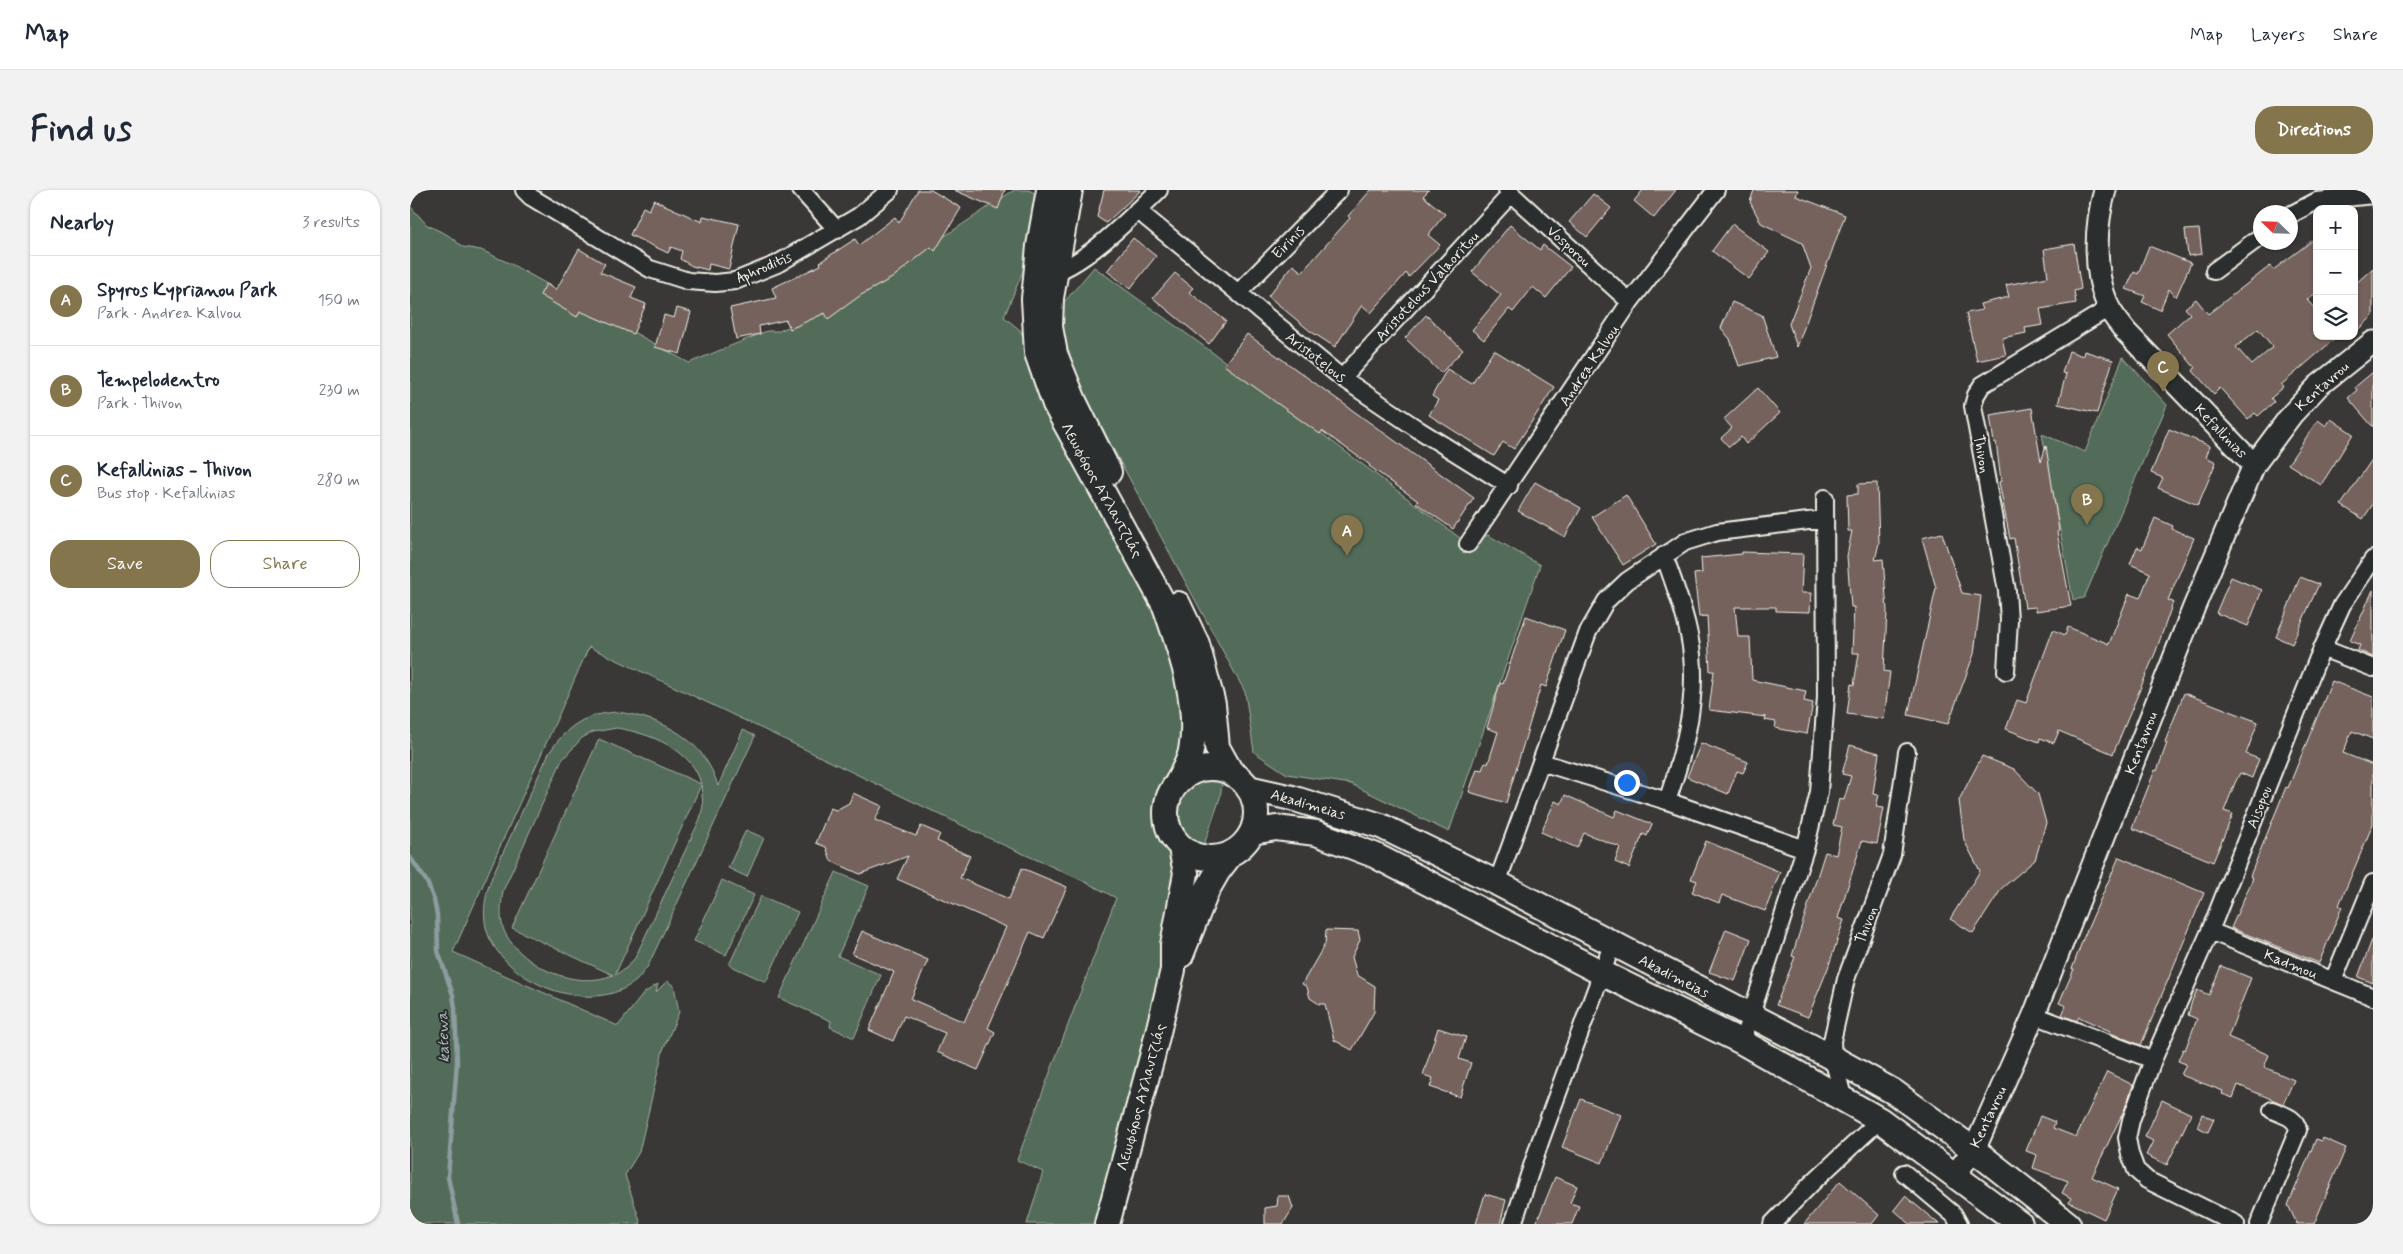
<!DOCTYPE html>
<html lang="en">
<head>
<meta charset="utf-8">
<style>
  body { margin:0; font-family:Mynerve,sans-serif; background:#f2f2f3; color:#1f2937 }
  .controls { position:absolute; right:15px; top:15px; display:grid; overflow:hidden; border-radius:10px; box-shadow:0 1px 4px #0004 }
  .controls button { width:45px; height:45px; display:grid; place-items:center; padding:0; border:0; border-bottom:1px solid #e0e1e3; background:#fff; color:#1f2937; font:25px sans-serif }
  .compass { position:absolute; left:1843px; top:15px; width:45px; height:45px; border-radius:50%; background:#fff; box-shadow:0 1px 4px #0004; rotate:293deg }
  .you { position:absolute; left:1216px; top:592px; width:18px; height:18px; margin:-12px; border:4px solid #fff; border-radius:50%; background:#1a73e8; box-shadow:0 0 0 8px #1a73e833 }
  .badge { display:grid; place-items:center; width:32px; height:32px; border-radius:50%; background:#84754c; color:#fff; font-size:16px; font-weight:700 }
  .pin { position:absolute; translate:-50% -41px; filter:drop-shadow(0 1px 2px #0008) }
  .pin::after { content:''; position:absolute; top:26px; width:18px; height:15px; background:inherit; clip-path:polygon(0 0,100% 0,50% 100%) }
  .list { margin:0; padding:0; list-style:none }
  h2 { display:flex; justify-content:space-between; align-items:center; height:65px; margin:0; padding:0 20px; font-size:21px }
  h2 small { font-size:16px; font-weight:400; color:#747a83 }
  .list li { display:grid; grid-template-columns:32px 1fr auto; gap:15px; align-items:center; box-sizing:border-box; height:90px; padding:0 20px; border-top:1px solid #e0e1e3 }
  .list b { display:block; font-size:19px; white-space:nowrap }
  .list p { margin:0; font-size:16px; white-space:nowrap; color:#747a83 }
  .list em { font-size:16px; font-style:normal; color:#747a83 }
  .actions { display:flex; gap:10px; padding:15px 20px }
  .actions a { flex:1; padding:11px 0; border:1px solid #84754c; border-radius:20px; text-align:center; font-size:18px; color:#84754c }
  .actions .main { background:#84754c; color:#fff }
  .icon { flex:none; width:28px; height:28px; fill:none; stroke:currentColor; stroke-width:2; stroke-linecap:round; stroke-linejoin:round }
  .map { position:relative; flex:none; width:1963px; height:1034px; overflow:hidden; border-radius:20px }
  header { display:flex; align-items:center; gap:30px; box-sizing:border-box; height:70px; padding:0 25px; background:#fff; border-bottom:1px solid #e0e1e3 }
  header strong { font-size:24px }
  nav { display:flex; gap:28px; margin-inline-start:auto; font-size:18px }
  .intro { display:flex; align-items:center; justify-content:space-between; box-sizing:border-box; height:120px; padding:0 30px }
  h1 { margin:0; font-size:35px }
  .button { padding:12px 22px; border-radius:20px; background:#84754c; color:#fff; font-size:18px; font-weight:700 }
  main { display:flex; gap:30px; padding:0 30px }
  aside { flex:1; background:#fff; border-radius:20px; box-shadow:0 1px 4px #0004 }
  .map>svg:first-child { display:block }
  .green { fill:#526c5a; stroke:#a3aea1; fill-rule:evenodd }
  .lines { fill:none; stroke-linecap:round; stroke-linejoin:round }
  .stream { stroke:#8d9c9e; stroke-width:4.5 }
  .building { fill:#74625d; stroke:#f4f1e8; fill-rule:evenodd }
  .minor-casing { stroke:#f4f1e8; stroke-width:20 }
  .tertiary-casing { stroke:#f4f1e8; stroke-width:25 }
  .secondary-casing { stroke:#f4f1e8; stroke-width:28 }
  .minor { stroke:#2a2d2e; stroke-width:16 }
  .tertiary { stroke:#2a2d2e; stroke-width:21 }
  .secondary { stroke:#2a2d2e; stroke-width:24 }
  .labels { text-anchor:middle; stroke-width:4; stroke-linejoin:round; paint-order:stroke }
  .street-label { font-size:15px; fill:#f4f1e8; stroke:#2a2d2e }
  .water-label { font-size:16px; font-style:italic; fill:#afb9b7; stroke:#2a2d2e }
</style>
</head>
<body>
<header>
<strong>Map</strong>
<nav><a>Map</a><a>Layers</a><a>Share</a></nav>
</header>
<div class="intro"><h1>Find us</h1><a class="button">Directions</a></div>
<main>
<aside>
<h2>Nearby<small>3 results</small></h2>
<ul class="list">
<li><span class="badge">A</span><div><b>Spyros Kyprianou Park</b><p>Park · Andrea Kalvou</p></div><em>150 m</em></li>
<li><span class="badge">B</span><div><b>Tempelodentro</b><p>Park · Thivon</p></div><em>230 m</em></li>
<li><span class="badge">C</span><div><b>Kefallinias - Thivon</b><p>Bus stop · Kefallinias</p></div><em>280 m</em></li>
</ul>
<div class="actions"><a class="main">Save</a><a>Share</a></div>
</aside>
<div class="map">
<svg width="1963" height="1034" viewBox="0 0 1963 1034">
  <rect width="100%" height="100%" fill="#393837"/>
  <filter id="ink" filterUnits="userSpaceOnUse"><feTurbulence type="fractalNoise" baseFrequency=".02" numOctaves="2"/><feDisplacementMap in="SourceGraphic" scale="10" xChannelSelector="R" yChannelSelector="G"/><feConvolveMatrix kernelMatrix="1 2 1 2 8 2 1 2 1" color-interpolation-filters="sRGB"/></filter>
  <g filter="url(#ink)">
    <path class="green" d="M604,0H619L641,13L594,127L610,140L817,559L810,608L790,667L767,762L685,1034H617L633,982L607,970L706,708C661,683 613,665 566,642C437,580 309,517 179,457L43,762L208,836L234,803L248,794L246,802L257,791L264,796L269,822L253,860L229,962L215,985L231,1034H0V16L17,35L38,45L53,57L71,60L101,74L279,173L357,141H369L437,111Z
      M684,77L842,191L1058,354L1078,345L1130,375L1039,642L941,594L877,584L844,562L835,502L653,166L644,124Z
      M1713,167L1757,215L1674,408L1663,410L1632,244L1675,262Z
      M208,522C254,529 294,549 308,596L333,540L345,546L238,776C234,781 230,787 226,791C182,826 103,796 80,749C70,728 75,702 84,682L139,563C158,535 174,524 208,522ZM207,538C238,543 283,559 291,594L189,549L102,738L203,785C166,800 114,778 95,743C89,730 91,715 93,701L152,570L172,548L183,542ZM291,595L293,616L290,629L225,768L216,778L205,785Z
      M336,640L354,648L337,687L318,678Z
      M426,682L459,696L428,766L471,785L444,848L420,837L421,831L369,808Z
      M312,690L344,705L316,765L284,751Z
      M351,706L388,722L356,792L319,775Z"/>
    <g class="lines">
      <path class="stream" d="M0,667L17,692L24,710L27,725L28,761L43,805L45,818L47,872L38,987L48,1034"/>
    </g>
    <path class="building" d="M508,0H521L551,18L525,61L521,57L482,88L451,105L418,129L415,123L380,139L376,130L349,136L350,144L326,149L320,118L366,108L362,98L411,75L410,72L445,49L449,55L485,27L489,33Z
      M544,0H595L588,19Z
      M694,0H731L696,33L687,27Z
      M961,0H1019L1013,6L1035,24L1018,45L1030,55L999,87L996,83L961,123L952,115L925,157L900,141L858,106L883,75L892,82L940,28L938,26Z
      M1233,0H1266L1244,28L1224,11Z
      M1344,0H1388L1386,6L1435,25L1387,157L1379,134L1401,78L1392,53L1351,33L1340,12Z
      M1183,4L1201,18L1177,47L1159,32Z
      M244,10L292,32L293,26L329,34L319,79L299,74L298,80L282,76L270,69L272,61L261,57L258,63L220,45L233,17L239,20Z
      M1322,34L1359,62L1339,89L1302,61Z
      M1100,35L1130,60L1133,55L1161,77L1136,108L1123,97L1103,122L1099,119L1074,150L1062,140L1091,105L1062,82Z
      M1789,39L1792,64L1778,66L1775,40Z
      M1907,47V102L1897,110L1907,121V146H1928L1871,195L1874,197L1861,208L1864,212L1848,226L1845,223L1838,229L1810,198L1804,204L1783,181L1785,178L1757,144L1780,124L1775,118L1786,109L1798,124L1860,76L1863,80ZM1848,139L1863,157L1842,175L1826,157Z
      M723,48L746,66L720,99L697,81Z
      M1664,54L1671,99L1664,101L1666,113L1630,119L1633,135L1615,138L1616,143L1592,148L1596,165L1567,171L1556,123L1572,120L1570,114L1599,107L1596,95L1638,87L1634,59Z
      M1739,56L1781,73L1766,107L1759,99L1750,120L1732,112L1735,106L1716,99L1724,82L1728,84Z
      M169,59L195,74L190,82L226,97L221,108L236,114L223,144L170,121L167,127L130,105L136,94L146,100Z
      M1963,78V126L1944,143V95Z
      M765,83L783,98L779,102L816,131L799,154L743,108Z
      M1322,112L1352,125L1366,167L1329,176L1320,149L1311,138Z
      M267,118L281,122L270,164L245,157L254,125L264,128Z
      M1016,125L1053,160L1031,183L995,148Z
      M837,144L1064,308L1043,339L1006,313L1008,311L959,276L960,275L912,241L910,244L814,175Z
      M1084,160L1144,197L1104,259L1093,252L1084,266L1019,225L1028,210L1022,206L1037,179L1062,194Z
      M1659,161L1673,166L1674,161L1703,170L1687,223L1648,214L1656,184L1652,183Z
      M1963,182V237L1938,208L1947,200L1945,197Z
      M1348,198L1370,223L1336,254L1331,247L1319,257L1311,248L1322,238L1314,229Z
      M1622,218L1631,272L1636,256L1649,341L1647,342L1661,416L1626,421L1625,417L1615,418L1604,348L1600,349L1589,292L1591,291L1586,252L1584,253L1580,225Z
      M1921,229L1943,244L1911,295L1878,274L1908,230L1916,236Z
      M1759,239L1800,256L1796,267L1806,272L1788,315L1748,298L1753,288L1741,283Z
      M1963,268V314L1953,329L1931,315Z
      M1125,292L1171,318L1155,347L1108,321Z
      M1467,293L1469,353L1465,370L1473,369L1477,421L1474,481L1480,482L1474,529L1437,524L1441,494L1444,495L1449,463H1442L1444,417H1441L1437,366L1442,341H1438L1437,305L1448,304V294Z
      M1216,305L1246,354L1213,375L1182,327Z
      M1745,328L1763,336L1762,339L1784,348L1758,410L1763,412L1746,461L1703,564L1649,541L1644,553L1630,548L1629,552L1596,539L1607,510L1616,513L1643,440L1655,445L1658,437L1699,454L1719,404L1730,408L1740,383L1720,374L1727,357L1732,359Z
      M1532,343L1552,403L1571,406L1564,464L1538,534L1498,525L1526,398L1512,348Z
      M1332,362L1393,364L1391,403H1401L1400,422L1366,421V417H1325L1328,447H1340L1342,490L1396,501L1394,511L1403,513L1397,544L1365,538L1366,532L1355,530L1356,527L1299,520L1304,481H1300L1297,426L1289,427L1284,384L1292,383L1291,368L1332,364Z
      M1821,387L1852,400L1838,436L1806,423Z
      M1890,387L1909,394L1882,454L1866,447Z
      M1963,400V467L1948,460L1950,455L1940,451Z
      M1116,426L1155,440L1136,497L1131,495L1096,613L1059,602L1067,579L1072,580L1075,572L1078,574L1088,542L1077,538L1090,493L1093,494Z
      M1922,491L1963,507V549L1942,541L1933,563L1963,575V634L1929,715L1932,717L1909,773L1821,738L1843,688L1840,686L1876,597L1878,598Z
      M1774,503L1848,532L1836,564L1849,569L1842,588L1830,583L1825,593L1814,621L1823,624L1803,672L1722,638L1745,580L1747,581L1757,553L1755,552Z
      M1291,553L1338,572L1333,583L1327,581L1318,604L1277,587Z
      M1440,555L1469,563L1463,604L1469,605L1466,617L1474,618L1467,654L1452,651L1428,728L1434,730L1418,778L1398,827L1366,815L1385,767L1382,766L1415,662L1426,665L1432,637L1423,635L1429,609L1434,610L1441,586L1432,584Z
      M1572,566L1604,579L1628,604L1636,633L1625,670L1592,698L1563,743L1540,729L1570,681L1554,650L1549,610Z
      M443,603L472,616L465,630L506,646L511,636L530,644L527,651L560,666L550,688L599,709L612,678L657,697L634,748L620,742L578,838L585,842L568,880L527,862L535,843L494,826L483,851L459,840L484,782L442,764L452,741L518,770L501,809L554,832L596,737L487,689L498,666L450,684L421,671L416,657L406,653L420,618L426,620L439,613Z
      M1155,605L1204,627L1207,620L1242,634L1237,646L1233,644L1219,678L1205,672L1210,657L1174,643L1167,658L1131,642L1145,611L1151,614Z
      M1296,651L1370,682L1355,721L1312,705L1309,713L1282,702L1287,691L1281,689Z
      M1709,667L1794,703L1731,855L1700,843V841L1669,827L1667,831L1652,825L1656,816L1649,813L1664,779H1662L1673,749Z
      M1316,739L1341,749L1325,791L1299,782Z
      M916,740L948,741L950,750L942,767L947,785L965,796L964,822L942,860L924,850L915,814H909L900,808L897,797L892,794L915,754Z
      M1962,750H1963V793L1948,787Z
      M1811,776L1841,788L1818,847L1859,865L1854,877L1884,890L1873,914L1828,895L1823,908L1812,904L1813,901L1771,885L1776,874L1768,871L1773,859L1775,860L1787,829L1778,825L1782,811L1787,800L1799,805Z
      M1028,838L1056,847L1049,869L1061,873L1050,907L1020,897L1023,888L1013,885Z
      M1697,882L1723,895L1715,918L1682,987L1708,999L1694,1029L1659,1012L1661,1008L1652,1003L1658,991L1623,978L1627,965L1616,961L1630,926L1645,932L1643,938L1666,947Z
      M1171,909L1211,925L1192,973L1152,957Z
      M1752,910L1781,924L1757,975L1736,965L1743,951L1735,947Z
      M1792,924L1804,929L1798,942L1787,937Z
      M1913,948L1936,958L1904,1034H1887L1878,1015L1906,949L1912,951Z
      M1145,987L1167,996L1160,1013L1169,1016L1162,1034H1126Z
      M1430,991L1469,1025L1462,1034H1394Z
      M1075,1004L1096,1010L1090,1034H1066Z
      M868,1006H879L883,1018L873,1034H855V1018L867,1016Z
      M1495,1006L1529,1034H1500L1484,1020Z"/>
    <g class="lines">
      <defs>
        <path id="minor" d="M114,0L121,7L240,79L278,91L305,93L325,91L367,74L449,26L480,0
          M391,0L427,40
          M1097,0L1220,112
          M727,20L932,188L1009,240L1099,296
          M1880,25L1907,11L1963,5
          M1804,81L1850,47
          M638,84C671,79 724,24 749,0
          M828,103L929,0
          M932,188L1101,4
          M1058,354L1220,112L1306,0
          M1254,365C1265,397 1279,431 1282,465C1287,515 1273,565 1257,611
          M1912,458L1963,478
          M1596,481L1599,430L1597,401L1563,216L1566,205L1572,195L1699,118
          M1131,572L1257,611L1395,659
          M1087,693L1178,442L1196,411L1217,391L1275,352L1307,342L1415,329
          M1800,741L1963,807
          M1923,791L1963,693
          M1624,825L1743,870
          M1332,852L1395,659L1409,602L1416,507L1415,308
          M1433,907L1423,868L1422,851L1436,789L1482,665L1497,562
          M1494,983L1544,1025L1549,1034
          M1103,1034L1130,952L1202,755
          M1362,1034L1403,992L1470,930
          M1826,1034L1737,990L1726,980L1720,964L1717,948L1721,930L1743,870L1800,741L1908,468L1932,415L1963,369
          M1849,1034L1888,940C1886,927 1873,925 1862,920"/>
        <path id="tertiary" d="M1695,0C1685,36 1683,81 1698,116C1702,125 1710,134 1716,142L1844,275
          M1544,985L1564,960L1624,825L1784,417L1844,275L1882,224L1908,196L1963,152"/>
        <path id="secondary" d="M639,0L629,56L624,109L627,163L645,214L755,416C770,459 790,515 781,561C779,572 772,583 767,593
          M660,0L641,108L640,137L645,164L664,211L699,282
          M768,414L787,454L803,514L807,557L822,584
          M756 623a45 45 0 1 1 90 0a45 45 0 1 1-90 0Z
          M838,598L882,608L971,636L1087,693L1423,868L1484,902L1564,960L1658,1034
          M842,642L866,638L906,643L964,665L1192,783L1332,852L1470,930L1610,1034
          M771,765L797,700L808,681L821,664
          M697,1034L742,867L763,780V755L776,683L771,658"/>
      </defs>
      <use href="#minor" class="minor-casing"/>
      <use href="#tertiary" class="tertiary-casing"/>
      <use href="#secondary" class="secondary-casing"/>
      <use href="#minor" class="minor"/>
      <use href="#tertiary" class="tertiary"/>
      <use href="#secondary" class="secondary"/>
    </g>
  </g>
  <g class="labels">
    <g class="street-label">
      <text transform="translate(878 52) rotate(-46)" y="5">Eirinis</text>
      <text transform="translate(1159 56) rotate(42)" y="5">Vosporou</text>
      <text transform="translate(354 77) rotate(-23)" y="5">Aphroditis</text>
      <text transform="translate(1017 96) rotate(-47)" y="5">Aristotelous Valaoritou</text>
      <text transform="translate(906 167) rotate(38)" y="5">Aristotelous</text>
      <text transform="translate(1179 175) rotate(-56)" y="5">Andrea Kalvou</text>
      <text transform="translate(1912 196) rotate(-42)" y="5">Kentavrou</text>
      <text transform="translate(1811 241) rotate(46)" y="5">Kefallinias</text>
      <text transform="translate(1572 264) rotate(80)" y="5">Thivon</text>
      <text transform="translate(692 300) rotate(61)" y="5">Λεωφόρος Αγλαντζιάς</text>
      <text transform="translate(1731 553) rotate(-69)" y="5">Kentavrou</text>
      <text transform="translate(898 614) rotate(16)" y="5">Akadimeias</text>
      <text transform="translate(1849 617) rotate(-68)" y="5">Aisopou</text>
      <text transform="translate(1456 735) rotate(-69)" y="5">Thivon</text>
      <text transform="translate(1881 774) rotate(22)" y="5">Kadmou</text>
      <text transform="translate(1264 786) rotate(27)" y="5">Akadimeias</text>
      <text transform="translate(731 907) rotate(-75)" y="5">Λεωφόρος Αγλαντζιάς</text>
      <text transform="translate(1578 927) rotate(-65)" y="5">Kentavrou</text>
    </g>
    <g class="water-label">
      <text transform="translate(32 847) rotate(-92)" y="6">katewa</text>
    </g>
  </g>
</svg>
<div class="controls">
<button>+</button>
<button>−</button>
<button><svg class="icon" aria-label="layers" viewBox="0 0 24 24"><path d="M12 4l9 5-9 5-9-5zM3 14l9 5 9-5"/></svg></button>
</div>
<svg class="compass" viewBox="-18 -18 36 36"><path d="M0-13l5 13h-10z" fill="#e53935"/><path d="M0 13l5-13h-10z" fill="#747a83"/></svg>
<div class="you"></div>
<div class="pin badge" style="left:937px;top:366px">A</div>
<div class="pin badge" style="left:1677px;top:335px">B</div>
<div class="pin badge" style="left:1753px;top:202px">C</div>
</div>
</main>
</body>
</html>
